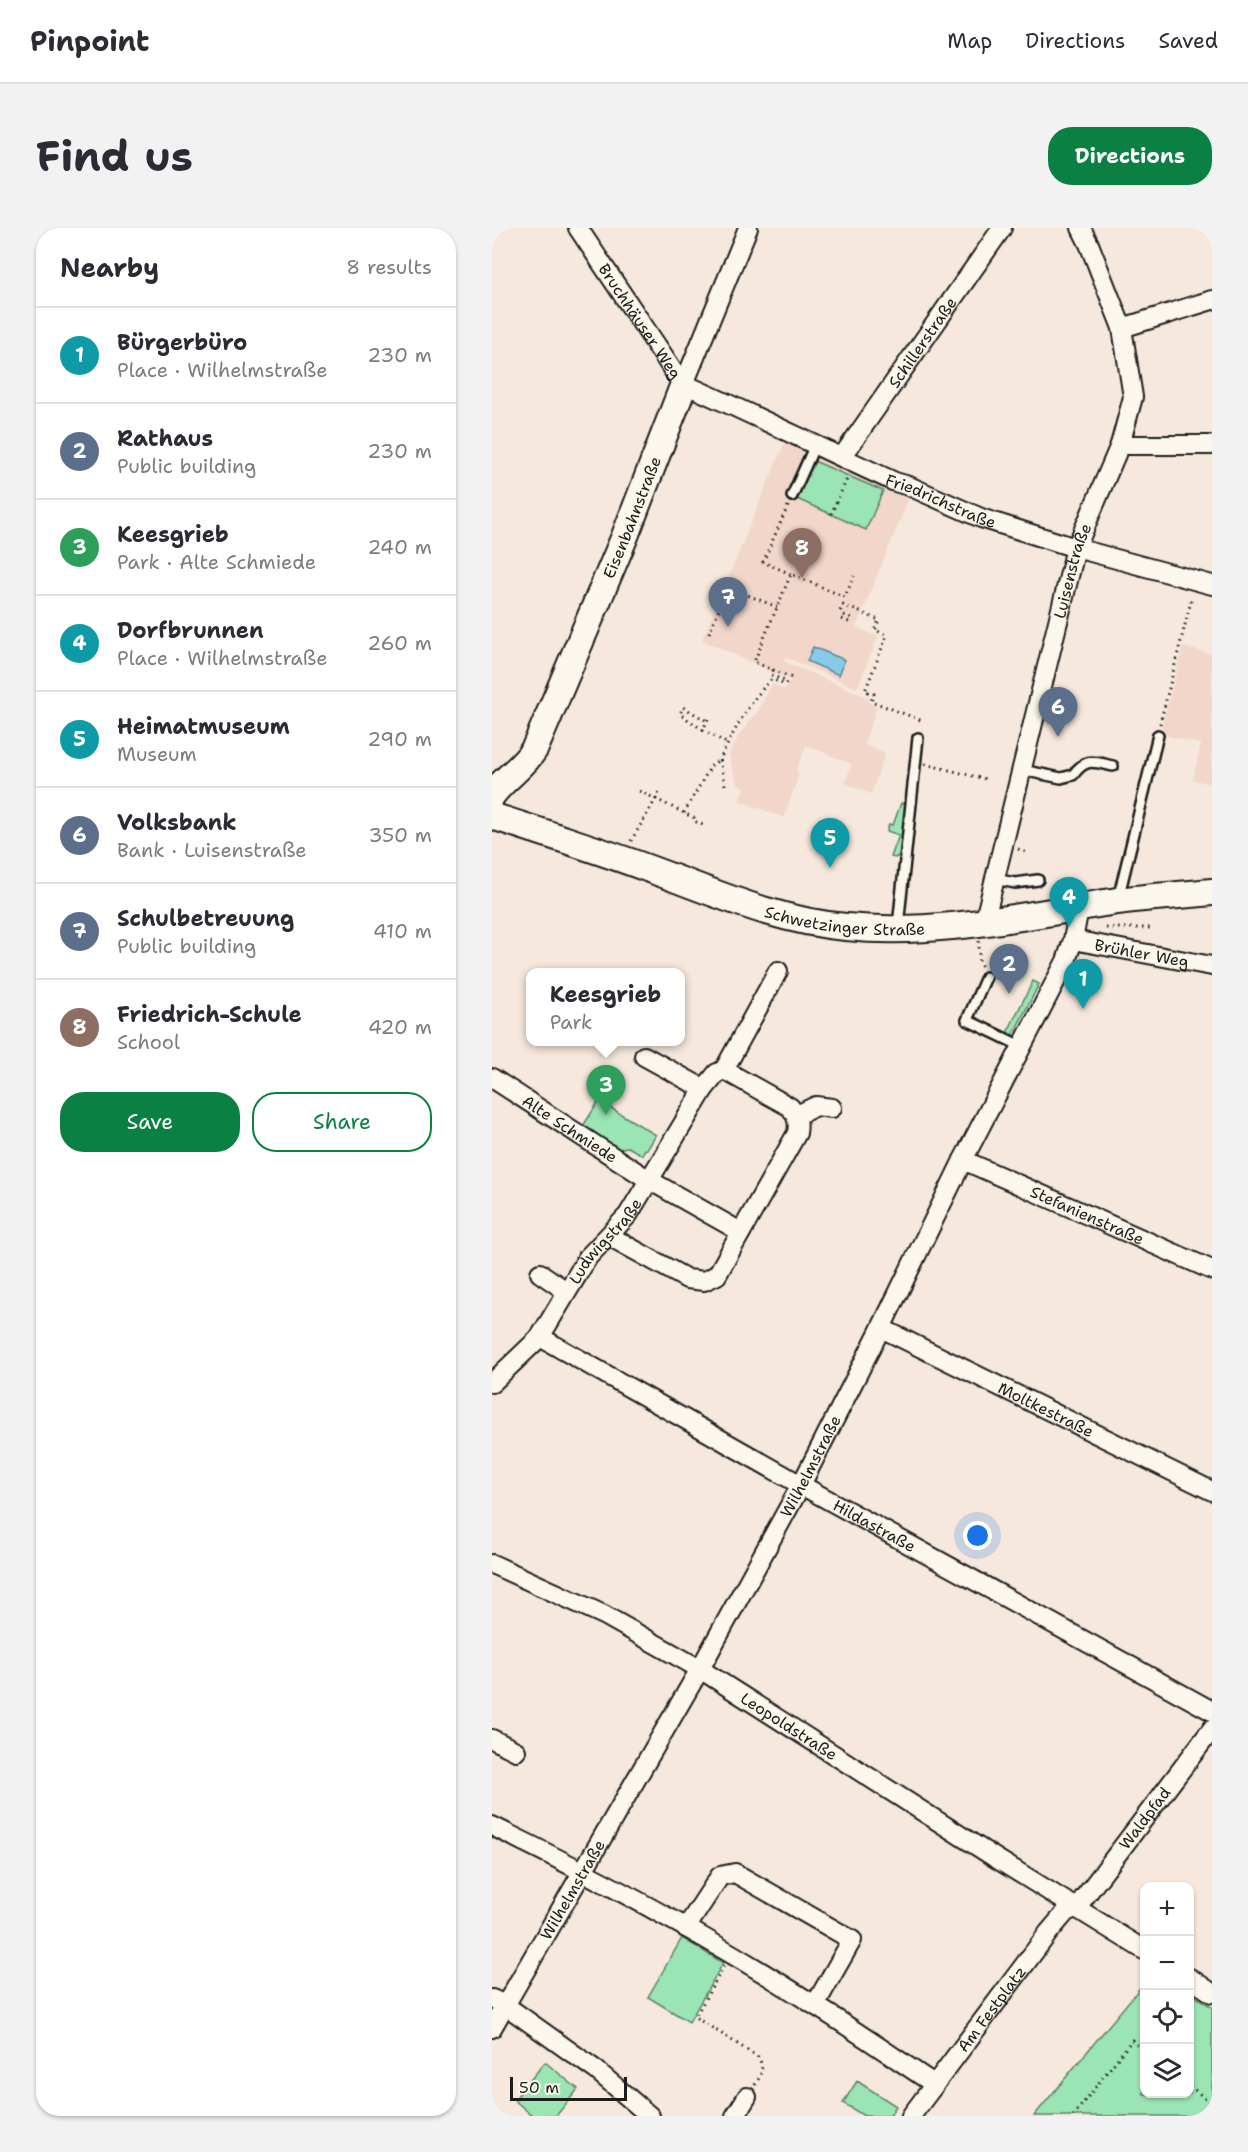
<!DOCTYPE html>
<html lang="en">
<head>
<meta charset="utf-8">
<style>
  body { margin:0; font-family:"Shantell Sans",sans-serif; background:#f2f2f3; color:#2b2b33 }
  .controls { position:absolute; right:18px; bottom:18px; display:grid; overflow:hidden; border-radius:12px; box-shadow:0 2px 4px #0004 }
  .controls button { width:54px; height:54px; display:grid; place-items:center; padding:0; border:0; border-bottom:2px solid #e1e1e2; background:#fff; color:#2b2b33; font:30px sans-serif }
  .scale { position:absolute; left:18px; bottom:15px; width:117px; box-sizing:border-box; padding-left:6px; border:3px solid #1c1c1c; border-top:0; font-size:16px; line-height:21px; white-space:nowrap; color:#1c1c1c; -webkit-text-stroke:4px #fbf7ec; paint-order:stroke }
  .you { position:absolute; left:486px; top:1308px; width:21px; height:21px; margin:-15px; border:4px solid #fff; border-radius:50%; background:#1a73e8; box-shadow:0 0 0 9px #1a73e833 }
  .badge { display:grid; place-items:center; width:39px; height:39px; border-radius:50%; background:#0b8043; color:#fff; font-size:20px; font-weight:700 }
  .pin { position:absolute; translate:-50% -50px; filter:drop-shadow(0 2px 3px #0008) }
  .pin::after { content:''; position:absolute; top:32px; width:21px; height:18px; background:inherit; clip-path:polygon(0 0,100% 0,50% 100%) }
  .popup { position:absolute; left:34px; top:740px; width:159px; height:78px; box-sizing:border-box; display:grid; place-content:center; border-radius:12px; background:#fff; filter:drop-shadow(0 2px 4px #0005); font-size:20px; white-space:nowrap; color:#7c7c81 }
  .popup b { font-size:22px; color:#2b2b33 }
  .popup::after { content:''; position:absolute; left:50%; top:100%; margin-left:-12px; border:12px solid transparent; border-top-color:#fff }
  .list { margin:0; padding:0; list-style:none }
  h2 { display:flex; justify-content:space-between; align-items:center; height:78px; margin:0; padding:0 24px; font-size:26px }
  h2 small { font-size:20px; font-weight:400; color:#7c7c81 }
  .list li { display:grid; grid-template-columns:39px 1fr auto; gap:18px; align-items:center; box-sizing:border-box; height:96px; padding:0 24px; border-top:2px solid #e1e1e2 }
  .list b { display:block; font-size:22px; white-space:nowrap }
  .list p { margin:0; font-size:20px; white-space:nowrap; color:#7c7c81 }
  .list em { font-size:20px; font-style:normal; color:#7c7c81 }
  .actions { display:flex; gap:12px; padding:18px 24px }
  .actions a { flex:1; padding:14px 0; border:2px solid #0b8043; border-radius:24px; text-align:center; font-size:21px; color:#0b8043 }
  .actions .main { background:#0b8043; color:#fff }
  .icon { flex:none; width:33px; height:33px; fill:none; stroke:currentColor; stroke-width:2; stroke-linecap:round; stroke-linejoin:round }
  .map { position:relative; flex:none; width:720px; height:1888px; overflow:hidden; border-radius:24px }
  header { display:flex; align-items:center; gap:36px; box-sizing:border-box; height:84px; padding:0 30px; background:#fff; border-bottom:2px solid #e1e1e2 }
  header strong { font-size:28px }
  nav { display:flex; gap:33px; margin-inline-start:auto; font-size:21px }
  .intro { display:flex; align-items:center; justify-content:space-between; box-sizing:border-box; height:144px; padding:0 36px }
  h1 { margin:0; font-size:42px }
  .button { padding:15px 27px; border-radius:24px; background:#0b8043; color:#fff; font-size:21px; font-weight:700 }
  main { display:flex; gap:36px; padding:0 36px }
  aside { flex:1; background:#fff; border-radius:24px; box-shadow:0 2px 4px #0004 }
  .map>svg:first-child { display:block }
  .built { fill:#f1d6c9 }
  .green { fill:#9be4b3; stroke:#5c8068; stroke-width:1.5 }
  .water { fill:#87cbe8; stroke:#5c8596; stroke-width:1.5 }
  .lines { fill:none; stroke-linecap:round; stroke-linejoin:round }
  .lane-casing { stroke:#1c1c1c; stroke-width:14 }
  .street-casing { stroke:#1c1c1c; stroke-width:22 }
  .secondary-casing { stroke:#1c1c1c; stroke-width:30 }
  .path { stroke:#1c1c1c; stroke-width:3; stroke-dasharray:1.5 4.5; stroke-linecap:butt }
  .lane { stroke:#fbf7ec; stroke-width:9 }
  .street { stroke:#fbf7ec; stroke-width:18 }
  .secondary { stroke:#fbf7ec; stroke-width:26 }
  .labels { text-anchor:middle; stroke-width:5; stroke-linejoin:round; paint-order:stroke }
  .street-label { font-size:16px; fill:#1c1c1c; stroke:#fbf7ec }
</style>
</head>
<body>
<header>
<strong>Pinpoint</strong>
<nav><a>Map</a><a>Directions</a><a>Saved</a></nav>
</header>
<div class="intro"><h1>Find us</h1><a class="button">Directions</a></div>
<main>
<aside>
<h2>Nearby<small>8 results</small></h2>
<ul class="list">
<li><span class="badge" style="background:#0f9aa8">1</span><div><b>Bürgerbüro</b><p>Place · Wilhelmstraße</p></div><em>230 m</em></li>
<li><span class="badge" style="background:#5c6f8a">2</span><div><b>Rathaus</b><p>Public building</p></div><em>230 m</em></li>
<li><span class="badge" style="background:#2e9e5b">3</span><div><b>Keesgrieb</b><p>Park · Alte Schmiede</p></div><em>240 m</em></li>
<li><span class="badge" style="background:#0f9aa8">4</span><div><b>Dorfbrunnen</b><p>Place · Wilhelmstraße</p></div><em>260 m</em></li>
<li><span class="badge" style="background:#0f9aa8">5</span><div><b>Heimatmuseum</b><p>Museum</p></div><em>290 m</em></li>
<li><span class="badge" style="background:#5c6f8a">6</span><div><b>Volksbank</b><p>Bank · Luisenstraße</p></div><em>350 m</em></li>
<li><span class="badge" style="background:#5c6f8a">7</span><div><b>Schulbetreuung</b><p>Public building</p></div><em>410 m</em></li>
<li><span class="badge" style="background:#8d6e63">8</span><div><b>Friedrich-Schule</b><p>School</p></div><em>420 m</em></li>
</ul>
<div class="actions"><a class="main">Save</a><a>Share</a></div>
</aside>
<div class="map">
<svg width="720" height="1888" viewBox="0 0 720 1888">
  <rect width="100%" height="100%" fill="#f6e8dc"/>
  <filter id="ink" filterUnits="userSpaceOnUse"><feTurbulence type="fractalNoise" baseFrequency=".0167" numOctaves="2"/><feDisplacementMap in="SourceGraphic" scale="12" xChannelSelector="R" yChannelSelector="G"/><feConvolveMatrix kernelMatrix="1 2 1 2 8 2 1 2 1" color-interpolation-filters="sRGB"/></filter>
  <g filter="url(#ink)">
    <path class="built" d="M293,214L417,270L364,399L386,409L365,460L293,429L291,433L377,470L376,475L385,478L372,516L393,525L379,566L353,555L360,536L314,517L304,543L307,545L292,590L247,572L254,560L245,555L237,527L247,507L265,485L280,456L292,462L298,452L210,412Z
      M691,419L720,426V556L701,552L709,516L668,506Z"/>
    <path class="green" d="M322,233L391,263L374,302L305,271Z
      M409,575L414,577L408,627L403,630L399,629L407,607L395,603L397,596L401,597Z
      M541,753L547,756L521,807L515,805Z
      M107,873L164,907L155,922L153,921L150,927L136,919L130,920L126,926L89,901Z
      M190,1710L231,1735L197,1794L156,1769Z
      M652,1755V1866H698V1765L720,1779V1888H542Z
      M53,1834L86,1861L64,1888H41L22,1872Z
      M365,1853L404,1878L398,1888H372L351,1875Z"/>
    <path class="water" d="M321,419L353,432L347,447L315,433Z"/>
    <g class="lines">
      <defs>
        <path id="lane" d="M300,268L323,217
          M530,542L569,550L581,547C594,529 602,534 621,538
          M503,651L523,655L546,652
          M626,671L666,507
          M406,698L426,510
          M494,749L475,792L529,818"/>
        <g id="street">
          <path id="s1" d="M86,0L185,148L192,156C263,187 332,222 403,254L417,258L489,290L584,320L720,357"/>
          <path d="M630,100L720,72"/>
          <path d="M192,156L256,0"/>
          <path d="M628,217H720"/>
          <path id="s2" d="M350,229L510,0"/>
          <path id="s3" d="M492,695L584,320L628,217L641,169L630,100L597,16L589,0"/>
          <path id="s4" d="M581,712L720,738"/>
          <path d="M152,828L212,861"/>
          <path id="s5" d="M0,850L157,952L249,1004"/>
          <path d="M305,887L324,878L340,880"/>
          <path id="s6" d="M471,932L720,1042"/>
          <path d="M117,1008L195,1051L212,1053L225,1047L305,905C307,894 305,888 298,879L232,842"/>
          <path d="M48,1045L74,1063"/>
          <path id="s7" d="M389,1100L720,1263"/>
          <path id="s8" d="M48,1109L309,1257L720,1483"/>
          <path id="s9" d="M0,1155L48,1109L96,1029L136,987L212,861L225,845L232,842L286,743"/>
          <path id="s10" d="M0,1336L112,1387L208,1441L505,1631L652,1722"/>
          <path d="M0,1511L24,1523"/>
          <path d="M0,1598C111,1652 220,1711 324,1778C364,1803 403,1830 442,1856"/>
          <path d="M194,1700L228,1648L243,1645L360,1712L323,1777"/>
          <path d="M698,1750L720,1765"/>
          <path d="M0,1771L13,1777L104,1842L158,1888"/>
          <path id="s11" d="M0,1800L208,1441L309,1257L389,1100L471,932L574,733L581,712L587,680"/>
          <path d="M243,1888L255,1869"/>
          <path id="s12" d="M419,1888L557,1704L574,1684L585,1679L720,1501"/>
        </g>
        <g id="secondary">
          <path id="s13" d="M0,567C13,549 32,539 43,520L133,308L192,156"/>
          <path id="s14" d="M0,588C52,605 104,621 155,640C221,664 284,693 354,699C445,708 536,687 625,673C656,669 688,667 720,664"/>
        </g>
      </defs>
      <use href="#lane" class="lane-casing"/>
      <use href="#street" class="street-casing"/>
      <use href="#secondary" class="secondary-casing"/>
      <path class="path" d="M296,278L271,334L299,346
        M339,286L355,251
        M314,308L310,318L313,320L318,308
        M348,383L351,377L387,392L383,402L395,407L373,463L382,466L379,473L431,493
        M352,387L362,391
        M350,391L359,395
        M217,405L233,367L246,363L285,379
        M281,442L300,450
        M216,491L211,502L236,516
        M668,496L700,369
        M211,502L188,486L191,479L215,493
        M433,536L493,551
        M233,557L228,531C242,503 257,473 280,451L293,457L295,454L279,447L281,442L262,434L299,346L353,369L362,348
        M167,565L164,571L202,590V593L211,597
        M192,585L219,538L228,531
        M139,613L164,571L147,563
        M526,621L534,624
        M614,700H659
        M487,713V733L490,739
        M232,1738L203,1789L266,1829C273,1840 269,1847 263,1857
        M698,1858L720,1876
        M581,1888L640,1812L652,1823"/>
      <use href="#lane" class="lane"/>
      <use href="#street" class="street"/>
      <use href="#secondary" class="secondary"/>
    </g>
  </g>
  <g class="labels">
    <g class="street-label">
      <text dy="6" stroke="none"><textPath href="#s1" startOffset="112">Bruchhäuser Weg</textPath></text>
      <text dy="6" stroke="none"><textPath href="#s2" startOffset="140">Schillerstraße</textPath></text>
      <text dy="6" stroke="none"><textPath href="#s1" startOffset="471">Friedrichstraße</textPath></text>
      <text dy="6" stroke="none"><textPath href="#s13" startOffset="314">Eisenbahnstraße</textPath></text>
      <text dy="6" stroke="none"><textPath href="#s3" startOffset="363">Luisenstraße</textPath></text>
      <text dy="6" stroke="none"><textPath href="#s14" startOffset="370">Schwetzinger Straße</textPath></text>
      <text dy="6" stroke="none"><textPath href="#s4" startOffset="70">Brühler Weg</textPath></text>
      <text dy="6" stroke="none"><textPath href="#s5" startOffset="93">Alte Schmiede</textPath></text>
      <text dy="6" stroke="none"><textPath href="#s6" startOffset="136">Stefanienstraße</textPath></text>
      <text dy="6" stroke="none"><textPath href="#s9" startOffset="183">Ludwigstraße</textPath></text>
      <text dy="6" stroke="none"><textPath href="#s7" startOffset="184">Moltkestraße</textPath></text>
      <text dy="6" stroke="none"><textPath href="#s11" startOffset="646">Wilhelmstraße</textPath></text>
      <text dy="6" stroke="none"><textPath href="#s8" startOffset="384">Hildastraße</textPath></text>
      <text dy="6" stroke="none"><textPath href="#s10" startOffset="339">Leopoldstraße</textPath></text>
      <text dy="6" stroke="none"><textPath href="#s12" startOffset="380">Waldpfad</textPath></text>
      <text dy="6" stroke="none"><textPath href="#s11" startOffset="160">Wilhelmstraße</textPath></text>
      <text dy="6" stroke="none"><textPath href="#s12" startOffset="134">Am Festplatz</textPath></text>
    </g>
  </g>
</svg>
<div class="controls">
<button>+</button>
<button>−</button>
<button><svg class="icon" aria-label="locate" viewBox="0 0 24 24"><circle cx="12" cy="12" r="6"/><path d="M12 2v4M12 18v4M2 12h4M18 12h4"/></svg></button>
<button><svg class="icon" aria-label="layers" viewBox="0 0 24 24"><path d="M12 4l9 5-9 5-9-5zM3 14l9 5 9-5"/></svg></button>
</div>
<div class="scale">50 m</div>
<div class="you"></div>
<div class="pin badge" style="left:591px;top:781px;background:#0f9aa8">1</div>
<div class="pin badge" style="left:517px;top:766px;background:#5c6f8a">2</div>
<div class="pin badge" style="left:114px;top:887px;background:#2e9e5b">3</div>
<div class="popup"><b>Keesgrieb</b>Park</div>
<div class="pin badge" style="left:577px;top:699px;background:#0f9aa8">4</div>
<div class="pin badge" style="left:338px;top:640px;background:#0f9aa8">5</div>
<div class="pin badge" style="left:566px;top:509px;background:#5c6f8a">6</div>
<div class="pin badge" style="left:236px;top:399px;background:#5c6f8a">7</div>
<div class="pin badge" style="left:310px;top:350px;background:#8d6e63">8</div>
</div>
</main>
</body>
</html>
